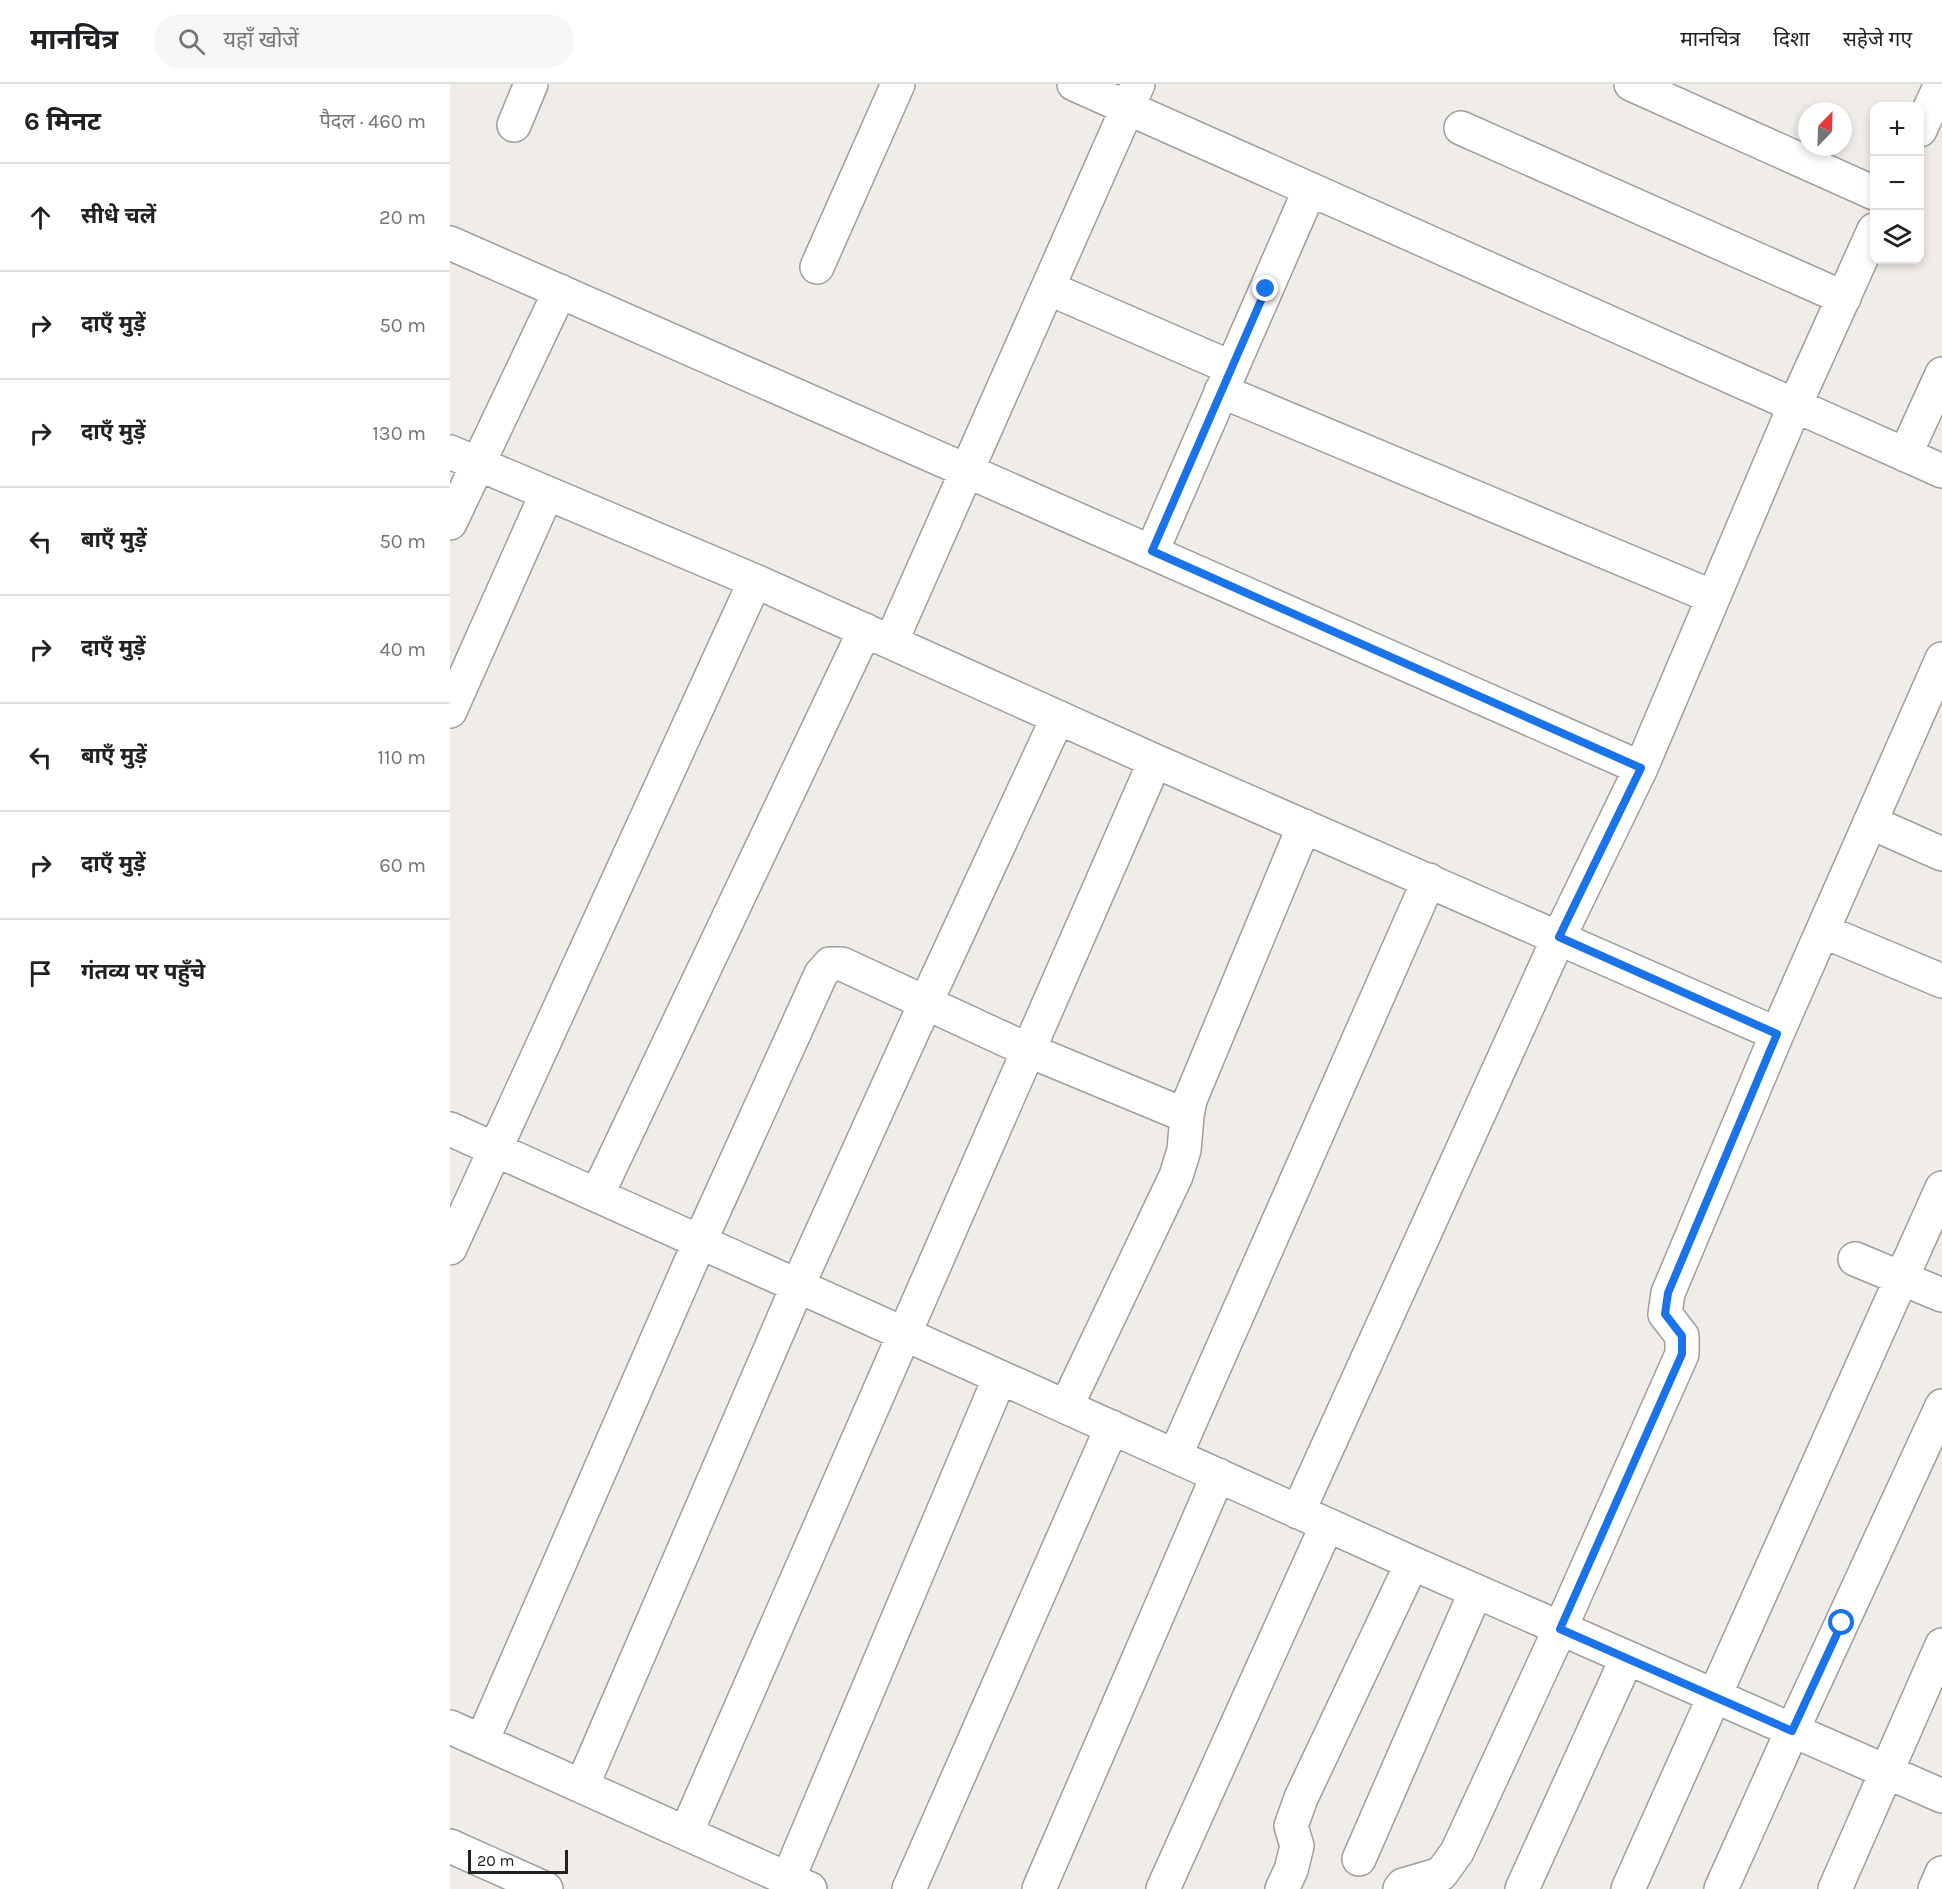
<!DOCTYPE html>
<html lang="hi">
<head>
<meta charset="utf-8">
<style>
  body { margin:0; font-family:Karla,"Noto Sans Devanagari",sans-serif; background:#f6f6f6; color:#202124 }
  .controls { position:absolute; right:18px; top:18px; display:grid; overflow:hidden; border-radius:12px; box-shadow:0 3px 9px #0003 }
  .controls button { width:54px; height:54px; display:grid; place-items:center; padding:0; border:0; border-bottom:2px solid #e0e0e0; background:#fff; color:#202124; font:30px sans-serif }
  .compass { position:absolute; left:1348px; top:18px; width:54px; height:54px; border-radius:50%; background:#fff; box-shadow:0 3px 9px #0003; rotate:23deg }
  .scale { position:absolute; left:18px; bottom:15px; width:100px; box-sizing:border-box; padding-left:6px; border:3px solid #212121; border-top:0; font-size:16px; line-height:21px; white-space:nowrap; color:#212121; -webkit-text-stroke:4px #fff; paint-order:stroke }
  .stop { position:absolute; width:18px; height:18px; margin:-14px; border:4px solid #1a73e8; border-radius:50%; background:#fff }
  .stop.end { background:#1a73e8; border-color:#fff; box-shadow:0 2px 6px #0008 }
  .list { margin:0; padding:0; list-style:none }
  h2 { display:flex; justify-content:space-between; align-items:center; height:78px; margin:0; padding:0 24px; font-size:26px }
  h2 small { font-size:20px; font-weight:400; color:#757577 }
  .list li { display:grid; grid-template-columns:39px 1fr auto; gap:18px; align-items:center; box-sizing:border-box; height:108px; padding:0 24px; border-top:2px solid #e0e0e0 }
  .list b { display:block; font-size:22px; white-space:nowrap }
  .list em { font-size:20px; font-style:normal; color:#757577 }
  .icon { flex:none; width:33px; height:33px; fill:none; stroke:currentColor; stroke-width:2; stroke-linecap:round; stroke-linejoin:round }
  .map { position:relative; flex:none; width:1492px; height:1805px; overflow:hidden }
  header { display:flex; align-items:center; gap:36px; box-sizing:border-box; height:84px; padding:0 30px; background:#fff; border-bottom:2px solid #e0e0e0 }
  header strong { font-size:28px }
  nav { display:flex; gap:33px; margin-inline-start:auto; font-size:21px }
  .search { width:420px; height:54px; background:#f6f6f6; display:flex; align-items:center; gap:15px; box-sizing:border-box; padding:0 21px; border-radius:33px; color:#757577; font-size:22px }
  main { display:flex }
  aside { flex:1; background:#fff }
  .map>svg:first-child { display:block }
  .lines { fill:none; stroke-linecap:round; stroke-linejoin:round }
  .street-casing { stroke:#9e9e9e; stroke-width:36 }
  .street { stroke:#fff; stroke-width:33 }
  .route { stroke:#1a73e8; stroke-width:8 }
</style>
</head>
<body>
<header>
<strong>मानचित्र</strong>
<div class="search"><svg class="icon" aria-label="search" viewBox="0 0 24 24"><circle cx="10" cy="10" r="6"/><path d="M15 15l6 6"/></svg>यहाँ खोजें</div>
<nav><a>मानचित्र</a><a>दिशा</a><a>सहेजे गए</a></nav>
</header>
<main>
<aside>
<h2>6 मिनट<small>पैदल · 460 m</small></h2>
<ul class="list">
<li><svg class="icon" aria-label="ahead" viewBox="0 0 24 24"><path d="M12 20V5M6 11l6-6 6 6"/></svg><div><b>सीधे चलें</b></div><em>20 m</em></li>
<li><svg class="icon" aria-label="right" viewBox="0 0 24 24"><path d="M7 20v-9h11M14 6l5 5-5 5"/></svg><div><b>दाएँ मुड़ें</b></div><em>50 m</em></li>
<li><svg class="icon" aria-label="right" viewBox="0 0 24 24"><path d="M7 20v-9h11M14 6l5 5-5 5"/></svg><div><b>दाएँ मुड़ें</b></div><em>130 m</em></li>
<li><svg class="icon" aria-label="left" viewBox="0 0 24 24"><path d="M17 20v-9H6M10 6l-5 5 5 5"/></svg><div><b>बाएँ मुड़ें</b></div><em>50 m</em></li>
<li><svg class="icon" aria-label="right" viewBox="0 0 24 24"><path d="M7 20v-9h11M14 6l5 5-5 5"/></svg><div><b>दाएँ मुड़ें</b></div><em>40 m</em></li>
<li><svg class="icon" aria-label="left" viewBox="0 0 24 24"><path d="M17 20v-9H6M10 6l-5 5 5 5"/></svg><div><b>बाएँ मुड़ें</b></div><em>110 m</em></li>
<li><svg class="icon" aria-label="right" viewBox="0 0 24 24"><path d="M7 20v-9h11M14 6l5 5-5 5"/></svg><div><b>दाएँ मुड़ें</b></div><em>60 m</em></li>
<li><svg class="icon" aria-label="arrive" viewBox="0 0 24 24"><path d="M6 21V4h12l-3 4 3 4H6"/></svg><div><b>गंतव्य पर पहुँचे</b></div></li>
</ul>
</aside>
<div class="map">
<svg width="1492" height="1805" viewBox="0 0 1492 1805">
  <rect width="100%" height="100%" fill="#f0ede9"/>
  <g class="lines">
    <defs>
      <path id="street" d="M624,0L1492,387
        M1181,0L1424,109
        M64,41L81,0
        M1011,44L1394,214
        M1470,46L1491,0
        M0,159L1191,684
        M367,183L448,0
        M598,204L782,284
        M771,307L1263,513
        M0,368L305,497L705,677L1327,950
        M1455,371L1492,290
        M0,439L110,207
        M702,467L860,105
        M441,558L688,0
        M0,627L97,409
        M1420,738L1492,770
        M1373,847L1492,897
        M0,1045L962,1479L1492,1712
        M147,1111L415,546
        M0,1164L305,497
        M1405,1175L1492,1211
        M616,1323L726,1092L734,1066L737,1032L740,1016L854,742
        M725,1372L979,796
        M848,1428L1109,853L1191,684L1345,321L1424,146
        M0,1643L360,1805
        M32,1657L250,1157L371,890L380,880H392L580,967L737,1032
        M132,1702L348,1201L476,918L608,633
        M236,1749L705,677
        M0,1762L96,1805
        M909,1775L1026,1507
        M338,1795L550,1293
        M459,1805L662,1343
        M589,1805L768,1391
        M713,1805L877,1441
        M832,1805L841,1786L847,1762L841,1742L851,1714L962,1479
        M950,1805L953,1801L991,1790L1007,1768L1110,1545L1232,1270V1252L1215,1230L1218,1209L1327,950L1492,575
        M1072,1805L1177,1574
        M1178,1805L1492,1104
        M1271,1805L1342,1647L1492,1322
        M1385,1805L1492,1561
        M1485,1805L1492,1789"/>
    </defs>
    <use href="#street" class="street-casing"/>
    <use href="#street" class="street"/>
  </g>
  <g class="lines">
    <path class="route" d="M816,205L702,467L1191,684L1109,853L1327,950L1218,1209L1215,1230L1232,1252V1270L1110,1545L1342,1647L1392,1539"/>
  </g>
</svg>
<div class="controls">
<button>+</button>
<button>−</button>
<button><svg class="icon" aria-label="layers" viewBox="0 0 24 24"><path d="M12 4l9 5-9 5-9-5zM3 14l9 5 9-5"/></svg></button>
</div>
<svg class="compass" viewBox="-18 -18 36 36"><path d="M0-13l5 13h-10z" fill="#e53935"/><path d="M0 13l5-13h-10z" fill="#757577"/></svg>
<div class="scale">20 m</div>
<div class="stop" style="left:1392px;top:1539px"></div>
<div class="stop end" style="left:816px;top:205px"></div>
</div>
</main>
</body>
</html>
